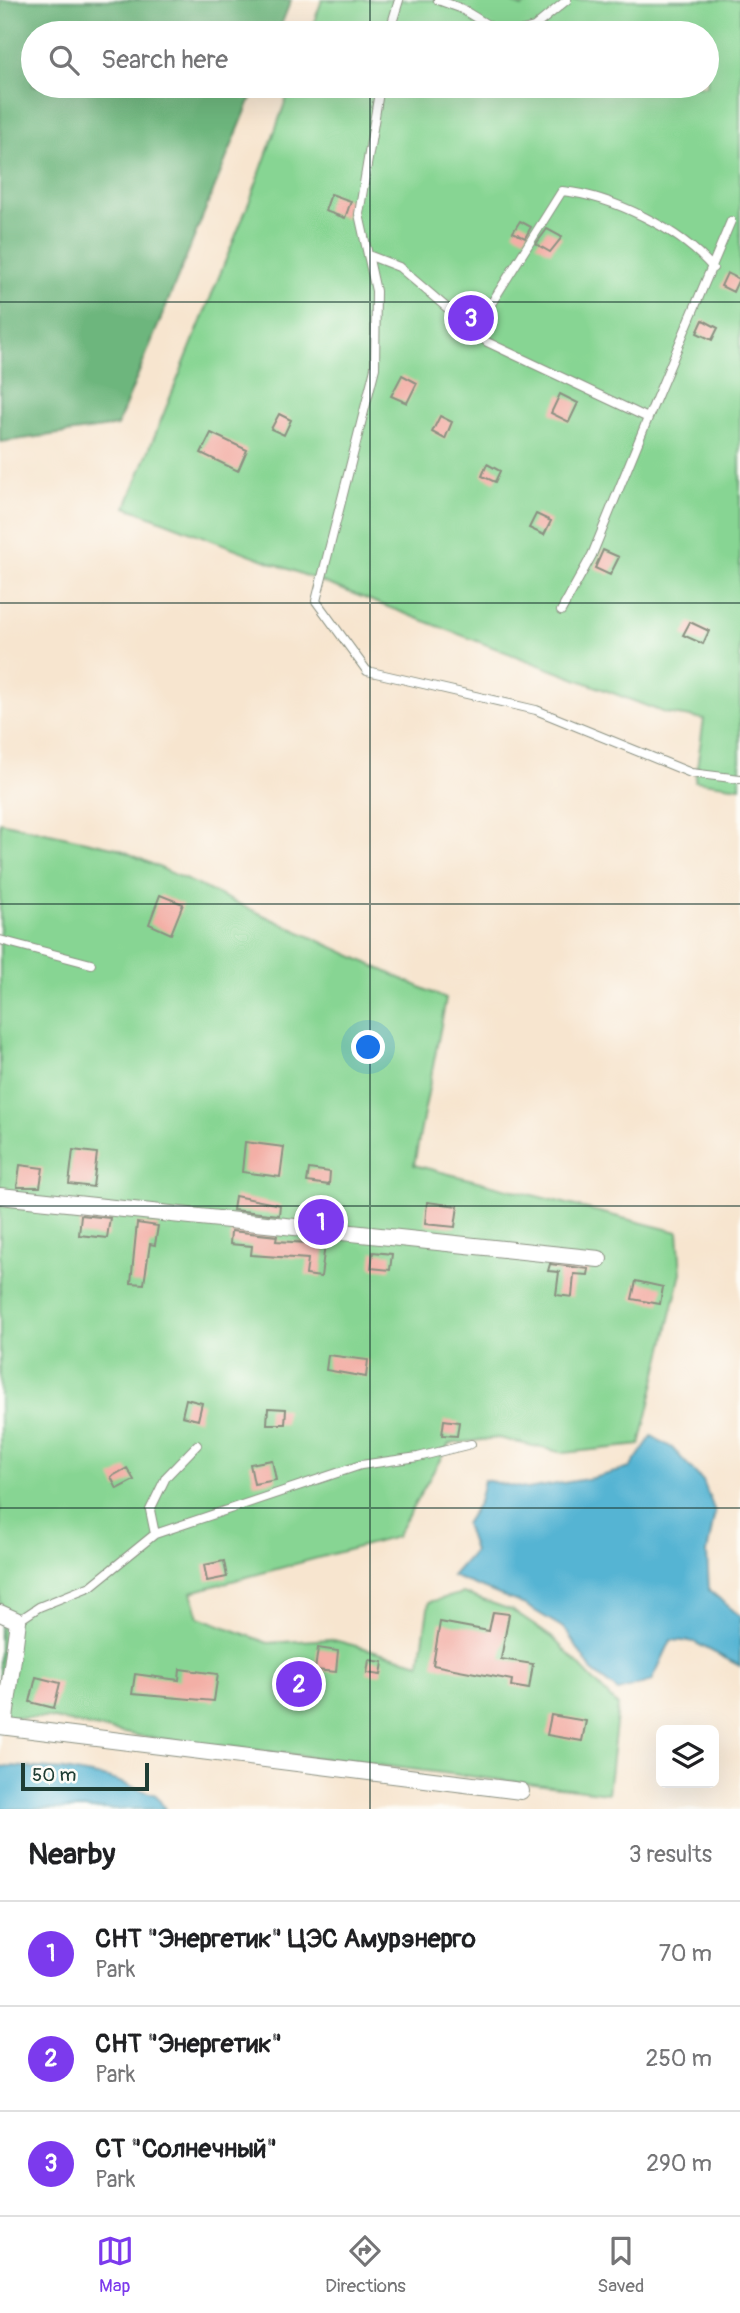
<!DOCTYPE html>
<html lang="en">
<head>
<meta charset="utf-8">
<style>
  body { margin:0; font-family:Pangolin,sans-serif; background:#f2f2f2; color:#202124 }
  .controls { position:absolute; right:21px; bottom:21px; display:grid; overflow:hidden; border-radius:10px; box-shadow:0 7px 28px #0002 }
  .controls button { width:63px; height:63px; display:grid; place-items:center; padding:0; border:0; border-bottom:2px solid #e0e0e0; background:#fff; color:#202124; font:35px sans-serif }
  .scale { position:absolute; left:21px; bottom:18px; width:128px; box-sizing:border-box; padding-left:7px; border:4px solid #1f3d34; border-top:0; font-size:19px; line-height:24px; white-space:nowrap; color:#1f3d34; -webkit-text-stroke:5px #fdfcf7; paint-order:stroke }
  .you { position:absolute; left:369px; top:1048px; width:24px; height:24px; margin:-18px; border:5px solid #fff; border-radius:50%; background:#1a73e8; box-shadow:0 0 0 10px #1a73e833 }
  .badge { display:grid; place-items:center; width:46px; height:46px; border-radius:50%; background:#7c3aed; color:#fff; font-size:23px; font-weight:700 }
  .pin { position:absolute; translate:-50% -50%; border:4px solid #fff; box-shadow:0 2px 7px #0006 }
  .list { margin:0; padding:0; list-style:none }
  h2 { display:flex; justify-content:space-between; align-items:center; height:91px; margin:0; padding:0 28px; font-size:30px }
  h2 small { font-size:23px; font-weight:400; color:#757577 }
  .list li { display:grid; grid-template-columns:46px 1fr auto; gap:21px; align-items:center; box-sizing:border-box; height:105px; padding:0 28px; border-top:2px solid #e0e0e0 }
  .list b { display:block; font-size:26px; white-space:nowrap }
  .list p { margin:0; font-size:23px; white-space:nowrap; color:#757577 }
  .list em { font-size:23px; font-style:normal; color:#757577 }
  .icon { flex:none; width:38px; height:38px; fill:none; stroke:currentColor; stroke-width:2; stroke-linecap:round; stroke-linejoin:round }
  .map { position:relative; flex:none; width:740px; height:1809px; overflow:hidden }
  .search { position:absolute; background:#fff; box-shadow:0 7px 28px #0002; left:21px; right:21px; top:21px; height:77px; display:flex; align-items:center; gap:18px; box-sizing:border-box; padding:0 24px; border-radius:38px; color:#757577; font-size:26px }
  .sheet { height:406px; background:#fff }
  nav { display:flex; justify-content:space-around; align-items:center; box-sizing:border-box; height:98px; border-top:2px solid #e0e0e0; background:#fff; font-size:19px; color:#757577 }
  nav a { display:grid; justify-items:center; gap:4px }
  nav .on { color:#7c3aed }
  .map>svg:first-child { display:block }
  .green { fill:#87d593; stroke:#538964; stroke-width:2 }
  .forest { fill:#6db67d; stroke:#467a58; stroke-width:2 }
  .water { fill:#55b4d3; stroke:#3a7884; stroke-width:2 }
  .building { fill:#f3afa6 }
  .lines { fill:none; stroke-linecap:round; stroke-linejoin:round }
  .service-casing { stroke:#8b9182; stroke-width:10 }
  .minor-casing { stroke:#8b9182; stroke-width:18 }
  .service { stroke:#fff; stroke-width:8 }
  .minor { stroke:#fff; stroke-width:16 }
  .grid { fill:none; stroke:#1f3d34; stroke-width:2; stroke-opacity:0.55 }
</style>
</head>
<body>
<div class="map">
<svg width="740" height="1809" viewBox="0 0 740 1809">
  <rect width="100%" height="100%" fill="#fdfcf7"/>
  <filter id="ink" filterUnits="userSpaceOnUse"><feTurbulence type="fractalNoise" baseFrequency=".0143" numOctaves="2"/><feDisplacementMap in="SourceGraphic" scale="14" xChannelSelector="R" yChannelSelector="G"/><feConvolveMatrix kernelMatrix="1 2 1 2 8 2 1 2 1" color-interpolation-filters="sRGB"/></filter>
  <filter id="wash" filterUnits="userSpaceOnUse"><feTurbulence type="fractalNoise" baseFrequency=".00686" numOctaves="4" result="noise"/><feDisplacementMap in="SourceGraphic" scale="28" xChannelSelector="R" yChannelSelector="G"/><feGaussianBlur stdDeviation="1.57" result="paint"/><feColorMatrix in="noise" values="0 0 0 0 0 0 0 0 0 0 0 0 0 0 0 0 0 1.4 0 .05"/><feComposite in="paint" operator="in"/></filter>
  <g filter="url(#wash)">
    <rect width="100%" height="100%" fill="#f7e5cf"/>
    <path class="green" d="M322,0H505L522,7L530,0H740V787L695,781L704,719L665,713L126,507L252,195L291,86H707V33H310Z
      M0,822L117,848L446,999L414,1165L678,1232L681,1273L640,1445L564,1453L498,1438L449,1444L396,1537L191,1592L199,1617L268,1643L330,1639L420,1663L429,1602L463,1593L511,1610L553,1638L618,1706L608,1793L139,1736L49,1718L0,1717Z"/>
    <path class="forest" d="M0,0H291L278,33H33V86H256L117,426L0,442Z"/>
    <path class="water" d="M652,1436L672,1448L703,1481L715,1512L707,1553L709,1590L740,1616V1666L694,1642L671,1640L652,1681L618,1691L592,1671L565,1629L525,1605L452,1576L474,1551L465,1524L479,1502L484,1480L527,1489L593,1478L630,1468Z
      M11,1766L64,1770L108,1778L156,1795L165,1809H0V1768Z"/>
    <g id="blocks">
      <path class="building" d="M331,194L351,201L345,218L325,211Z
        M520,221L531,227L525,238L513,232Z
        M547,229L562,237L550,252L536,244Z
        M727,273L739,279L733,292L721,286Z
        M470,293L484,301L478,313L463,305Z
        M703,320L718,328L712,340L697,333Z
        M402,375L417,383L407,403L391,396Z
        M560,394L578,403L569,422L551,413Z
        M279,414L291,420L284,435L271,429Z
        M440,416L452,422L445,439L432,432Z
        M211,433L247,450L238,471L201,453Z
        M487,464L500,471L495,482L482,476Z
        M536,514L551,521L544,535L529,528Z
        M603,550L619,557L610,575L595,568Z
        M690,622L709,631L703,644L683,635Z
        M160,895L183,904L171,934L149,924Z
        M245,1142L284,1147L280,1177L242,1172Z
        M73,1150L97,1153L93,1187L69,1184Z
        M20,1165L43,1168L40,1187H17Z
        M309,1169L330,1172L329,1185L307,1182Z
        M235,1196L280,1205L279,1215L233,1210Z
        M427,1202L458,1206L455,1227L425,1224Z
        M81,1215L110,1218L107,1238L79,1235Z
        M137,1223L158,1226L155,1245L150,1244L144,1284L131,1283Z
        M231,1231L277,1236L276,1241L325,1244L321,1277L306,1275L308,1259L251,1255L252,1246L230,1244Z
        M373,1252L392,1254L390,1270L371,1268Z
        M550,1264L589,1269L588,1275L574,1274L572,1297L556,1295L559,1272L548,1271Z
        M636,1281L663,1287L660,1304L632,1299Z
        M328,1355L368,1360L366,1377L326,1370Z
        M186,1399L202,1403L198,1420L182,1416Z
        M268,1408L286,1409L285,1424H267Z
        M444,1420L459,1422L457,1436L442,1435Z
        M272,1460L276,1480L254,1484L250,1464Z
        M127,1468L134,1480L117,1489L111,1477Z
        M224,1561L227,1577L207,1581L204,1565Z
        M493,1612L509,1614L501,1659L533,1664L529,1689L511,1686L512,1680L433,1665L440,1622L489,1631Z
        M318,1648L338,1651L336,1672L315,1670Z
        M369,1660L383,1662L381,1675L367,1673Z
        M180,1669L218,1674L214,1701L132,1694L135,1674L179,1680Z
        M36,1677L60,1683L54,1708L30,1702Z
        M551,1715L586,1721L582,1741L547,1735Z"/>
    </g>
  </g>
  <g filter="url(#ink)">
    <use href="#blocks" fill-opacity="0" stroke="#8b9182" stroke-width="2"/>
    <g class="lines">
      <defs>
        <path id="service" d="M438,0L460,8L501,33
          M389,33L399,0
          M511,33L534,27L567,0
          M380,86L359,214L376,291L375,368L316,601L367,671L536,710L691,773L740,779
          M368,255L399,267L487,342L648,418L731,221
          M474,331L562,191C612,196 680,229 713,268
          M561,611L592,555L648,418
          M0,940L91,964
          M155,1534L150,1510L166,1477L197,1445
          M18,1621L39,1607L91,1586L155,1534L361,1465L418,1457L471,1444"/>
        <path id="minor" d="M0,1196L599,1259
          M0,1613L18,1621L4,1726
          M0,1726L521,1791"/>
      </defs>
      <use href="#service" class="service-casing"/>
      <use href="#minor" class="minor-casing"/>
      <use href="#service" class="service"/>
      <use href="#minor" class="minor"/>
    </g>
  </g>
  <path class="grid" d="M370,0V33M370,86V1809M0,302H740M0,603H740M0,904H740M0,1206H740M0,1508H740"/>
</svg>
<div class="controls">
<button><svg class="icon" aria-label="layers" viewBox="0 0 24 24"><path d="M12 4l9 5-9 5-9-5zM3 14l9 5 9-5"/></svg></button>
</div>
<div class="scale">50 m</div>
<div class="you"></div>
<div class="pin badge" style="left:321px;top:1222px">1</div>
<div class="pin badge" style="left:299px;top:1684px">2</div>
<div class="pin badge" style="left:471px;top:318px">3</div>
<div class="search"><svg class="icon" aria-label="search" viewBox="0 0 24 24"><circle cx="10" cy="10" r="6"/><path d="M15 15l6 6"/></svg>Search here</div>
</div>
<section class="sheet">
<h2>Nearby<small>3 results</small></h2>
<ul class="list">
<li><span class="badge">1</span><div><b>СНТ &quot;Энергетик&quot; ЦЭС Амурэнерго</b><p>Park</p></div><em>70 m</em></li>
<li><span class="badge">2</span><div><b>СНТ &quot;Энергетик&quot;</b><p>Park</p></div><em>250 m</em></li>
<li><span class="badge">3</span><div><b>СТ &quot;Солнечный&quot;</b><p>Park</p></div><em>290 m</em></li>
</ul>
</section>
<nav>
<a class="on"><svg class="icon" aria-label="map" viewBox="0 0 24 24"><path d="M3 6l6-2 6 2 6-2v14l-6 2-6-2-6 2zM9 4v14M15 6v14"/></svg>Map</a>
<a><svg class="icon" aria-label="directions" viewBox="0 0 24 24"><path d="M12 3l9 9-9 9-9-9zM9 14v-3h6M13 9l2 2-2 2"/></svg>Directions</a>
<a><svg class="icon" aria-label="saved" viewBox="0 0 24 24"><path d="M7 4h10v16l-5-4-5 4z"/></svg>Saved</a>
</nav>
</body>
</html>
